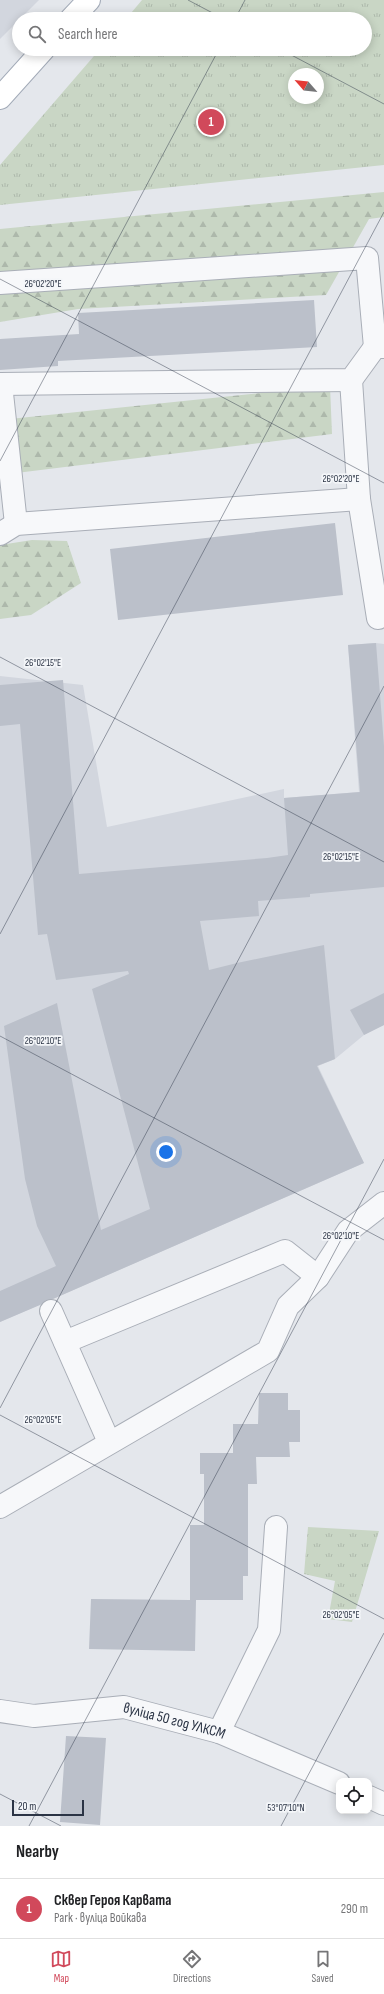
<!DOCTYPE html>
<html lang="en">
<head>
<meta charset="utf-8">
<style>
  body { margin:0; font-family:"Sofia Sans Condensed",sans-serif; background:#f6f6f6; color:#202124 }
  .controls { position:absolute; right:12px; bottom:12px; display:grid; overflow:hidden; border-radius:8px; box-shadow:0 2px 10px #0003 }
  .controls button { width:36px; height:36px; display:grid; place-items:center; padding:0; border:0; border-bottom:1px solid #e0e0e0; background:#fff; color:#202124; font:20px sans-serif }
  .compass { position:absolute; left:288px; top:68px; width:36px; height:36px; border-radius:50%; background:#fff; box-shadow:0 2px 10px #0003; rotate:298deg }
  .scale { position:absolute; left:12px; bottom:10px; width:72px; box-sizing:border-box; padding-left:4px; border:2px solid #2b3445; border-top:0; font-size:11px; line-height:14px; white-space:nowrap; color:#2b3445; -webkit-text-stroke:3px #f4f6f9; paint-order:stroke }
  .you { position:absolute; left:166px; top:1152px; width:14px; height:14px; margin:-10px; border:3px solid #fff; border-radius:50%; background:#1a73e8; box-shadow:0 0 0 6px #1a73e833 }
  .badge { display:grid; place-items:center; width:26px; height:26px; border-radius:50%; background:#d1495b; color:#fff; font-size:13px; font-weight:700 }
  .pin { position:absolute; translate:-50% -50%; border:2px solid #fff; box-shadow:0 1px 4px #0006 }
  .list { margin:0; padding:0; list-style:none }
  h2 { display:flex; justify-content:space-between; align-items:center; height:52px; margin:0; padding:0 16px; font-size:17px }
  h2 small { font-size:13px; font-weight:400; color:#757577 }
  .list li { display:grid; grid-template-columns:26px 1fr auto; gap:12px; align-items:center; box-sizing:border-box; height:60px; padding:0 16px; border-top:1px solid #e0e0e0 }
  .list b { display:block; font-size:15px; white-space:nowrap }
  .list p { margin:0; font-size:13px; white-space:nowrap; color:#757577 }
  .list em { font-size:13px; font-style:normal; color:#757577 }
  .icon { flex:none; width:22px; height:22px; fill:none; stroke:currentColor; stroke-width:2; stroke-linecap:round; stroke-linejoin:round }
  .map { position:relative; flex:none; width:384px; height:1826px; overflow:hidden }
  .search { position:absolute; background:#fff; box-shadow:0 2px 10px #0003; left:12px; right:12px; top:12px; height:44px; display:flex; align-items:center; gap:10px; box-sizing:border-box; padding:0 14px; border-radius:22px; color:#757577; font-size:15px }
  .sheet { height:112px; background:#fff }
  nav { display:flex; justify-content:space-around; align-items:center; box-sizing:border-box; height:56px; border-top:1px solid #e0e0e0; background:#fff; font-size:11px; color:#757577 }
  nav a { display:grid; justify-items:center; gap:2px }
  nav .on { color:#d1495b }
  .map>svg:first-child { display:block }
  .built { fill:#d2d6de }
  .grass { fill:url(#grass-tufts); fill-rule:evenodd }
  .forest { fill:url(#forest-firs) }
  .building { fill:#bbc0ca }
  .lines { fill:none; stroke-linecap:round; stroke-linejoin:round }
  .minor-casing { stroke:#a9aeb7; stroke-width:24 }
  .major-casing { stroke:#a3abb8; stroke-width:24 }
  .minor { stroke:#f7f8fa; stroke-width:22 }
  .major { stroke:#fff; stroke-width:22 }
  .ticks { fill:none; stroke:#2b3445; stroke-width:1; stroke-opacity:0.45 }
  .labels { text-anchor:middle; stroke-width:3.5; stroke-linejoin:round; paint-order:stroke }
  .street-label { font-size:15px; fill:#2b3445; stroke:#f4f6f9 }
  .ticks-label { font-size:10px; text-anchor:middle; fill:#2b3445; stroke:#f4f6f9; stroke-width:3.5; stroke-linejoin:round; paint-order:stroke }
</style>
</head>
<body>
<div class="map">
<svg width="384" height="1826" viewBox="0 0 384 1826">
  <defs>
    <pattern id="grass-tufts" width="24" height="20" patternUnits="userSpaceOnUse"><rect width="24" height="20" fill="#c9d6c5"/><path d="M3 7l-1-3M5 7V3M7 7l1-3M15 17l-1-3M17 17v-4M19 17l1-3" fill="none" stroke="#adb8ab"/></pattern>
    <pattern id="forest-firs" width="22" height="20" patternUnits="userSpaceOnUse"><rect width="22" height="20" fill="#c9d6c5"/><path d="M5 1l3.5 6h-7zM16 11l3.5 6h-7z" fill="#adb8ab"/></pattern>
  </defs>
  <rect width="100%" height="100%" fill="#e4e7ec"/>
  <path class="built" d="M0,0H39L0,39Z
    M376,643L384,644V1025L364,1035L335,1059L318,1066L364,1163L0,1322V676L83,685L107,827L284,789V798L359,792L348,645Z"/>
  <path class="grass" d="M142,0H384V165L0,205V165L100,49H365V19H126ZM294,74H318V98H294Z
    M308,1527L379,1531L352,1622L328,1619L335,1581L304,1574Z"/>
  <path class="forest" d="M384,192V217L369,219L326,295L78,309L0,322V229Z
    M330,386L332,434L0,475V420Z
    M32,540L67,541L81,583L31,615L0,619V545Z"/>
  <path class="building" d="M314,300L317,347L58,361V366L0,370V339L79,334L78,313Z
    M335,523L343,595L118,620L110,549Z
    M376,643L384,746V887L310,894V897L258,901L259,916L200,921L209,970L237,963L324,945L335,1059L317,1066L364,1163L53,1299L46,1300L40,1305L0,1322V1291L56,1266L37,1226L25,1179L4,1026L57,1003L101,1230L150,1209L92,989L129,974L128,971L56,980L47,934L38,935L20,724L0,726V685L63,680L79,874L267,858L288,855L284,798L360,792L348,645Z
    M384,993V1025L364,1035L350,1010Z
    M259,1393H288V1410H300V1442H289L290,1457H256L257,1484H248V1576H243V1600H196L195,1651L89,1649L91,1599L190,1600V1525H204V1474H200V1453H233V1424H258Z
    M66,1736L106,1738L100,1825L60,1822Z"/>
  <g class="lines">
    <defs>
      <g id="minor">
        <path d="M0,283L367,258L375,347H384"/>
        <path d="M351,380L359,499L378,618"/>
        <path d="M0,384L351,380L375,347"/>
        <path d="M1,384L16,524"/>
        <path d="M0,534L16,524L359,499"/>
        <path d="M51,1311L109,1442"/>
        <path d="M65,1342L285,1251L318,1277"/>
        <path d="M0,1507L268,1351L288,1306L318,1277L348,1231L384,1203"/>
        <path id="s1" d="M0,1711L34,1716L124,1707L219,1732L339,1783"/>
        <path d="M219,1732L269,1630L276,1527"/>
        <path d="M369,1797L384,1804"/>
      </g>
      <path id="major" d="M71,19L89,0
        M0,98L44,49"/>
    </defs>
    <use href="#minor" class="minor-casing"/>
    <use href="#major" class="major-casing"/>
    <use href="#minor" class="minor"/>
    <use href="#major" class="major"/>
  </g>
  <path class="ticks" d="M188,0L224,19M235,19L245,0M280,49L384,104M0,279L384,483M0,461L219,49M0,657L384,862M0,934L384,212M0,1036L384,1240M0,1408L384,686M0,1415L384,1619M0,1794L61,1826M29,1826L384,1159M281,1826L384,1633"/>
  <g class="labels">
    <g class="street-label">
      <text dy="5" stroke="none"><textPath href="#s1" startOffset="177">вуліца 50 год УЛКСМ</textPath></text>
    </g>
  </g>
  <g class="ticks-label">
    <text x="43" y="287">26°02'20"E</text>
    <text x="341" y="482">26°02'20"E</text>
    <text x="43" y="666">26°02'15"E</text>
    <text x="341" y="860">26°02'15"E</text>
    <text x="43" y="1044">26°02'10"E</text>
    <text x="341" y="1239">26°02'10"E</text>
    <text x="43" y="1423">26°02'05"E</text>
    <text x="341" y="1618">26°02'05"E</text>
    <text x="286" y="1811">53°07'10"N</text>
  </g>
</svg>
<div class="controls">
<button><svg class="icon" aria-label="locate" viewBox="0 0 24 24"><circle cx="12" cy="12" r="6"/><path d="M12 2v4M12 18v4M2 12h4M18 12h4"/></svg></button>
</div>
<svg class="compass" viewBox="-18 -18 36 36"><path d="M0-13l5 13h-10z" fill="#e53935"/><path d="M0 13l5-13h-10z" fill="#757577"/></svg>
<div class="scale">20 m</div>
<div class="you"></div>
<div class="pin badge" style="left:211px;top:122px">1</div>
<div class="search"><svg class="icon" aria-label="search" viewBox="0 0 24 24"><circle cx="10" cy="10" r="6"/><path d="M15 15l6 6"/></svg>Search here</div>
</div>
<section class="sheet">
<h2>Nearby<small></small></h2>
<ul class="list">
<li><span class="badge">1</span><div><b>Сквер Героя Карвата</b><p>Park · вуліца Войкава</p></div><em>290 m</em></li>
</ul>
</section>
<nav>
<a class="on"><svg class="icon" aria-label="map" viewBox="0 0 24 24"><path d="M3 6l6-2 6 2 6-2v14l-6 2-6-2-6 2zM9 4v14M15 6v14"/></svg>Map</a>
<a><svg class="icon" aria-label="directions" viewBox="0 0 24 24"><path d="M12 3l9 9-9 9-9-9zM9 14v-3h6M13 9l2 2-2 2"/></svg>Directions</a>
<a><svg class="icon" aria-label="saved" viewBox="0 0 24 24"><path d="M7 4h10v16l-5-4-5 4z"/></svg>Saved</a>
</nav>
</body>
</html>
